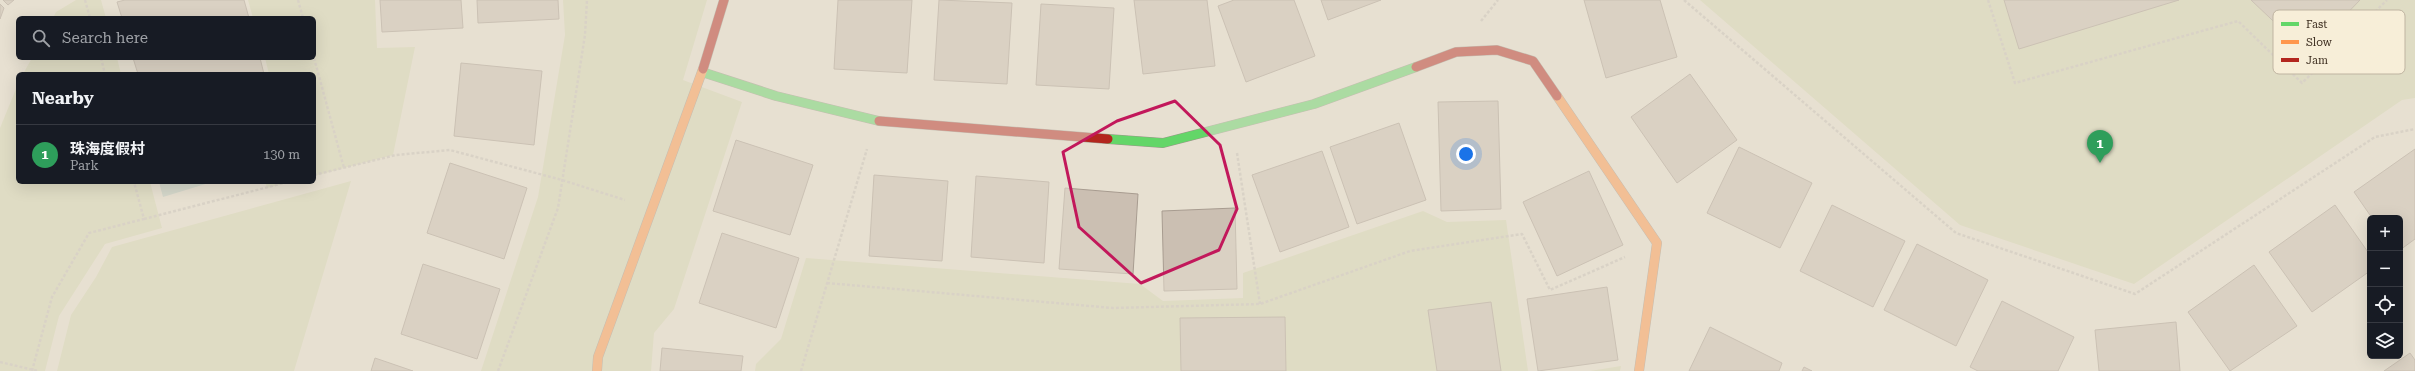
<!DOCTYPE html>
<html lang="en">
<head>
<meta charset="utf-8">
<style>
  body { margin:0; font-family:"Roboto Serif","Noto Sans SC",serif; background:#242831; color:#f1f3f6 }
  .controls { position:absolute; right:12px; bottom:12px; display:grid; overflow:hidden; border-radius:6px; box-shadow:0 4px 16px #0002 }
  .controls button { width:36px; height:36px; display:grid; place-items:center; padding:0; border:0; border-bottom:1px solid #363941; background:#171b24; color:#f1f3f6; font:20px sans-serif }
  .you { position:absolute; left:1466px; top:154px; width:14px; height:14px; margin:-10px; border:3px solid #fff; border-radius:50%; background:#1a73e8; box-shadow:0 0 0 6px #1a73e833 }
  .badge { display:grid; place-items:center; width:26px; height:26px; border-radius:50%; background:#786c5e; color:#fff; font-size:13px; font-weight:700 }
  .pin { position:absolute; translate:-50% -33px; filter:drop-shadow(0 1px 2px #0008) }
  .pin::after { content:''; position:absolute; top:21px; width:14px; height:12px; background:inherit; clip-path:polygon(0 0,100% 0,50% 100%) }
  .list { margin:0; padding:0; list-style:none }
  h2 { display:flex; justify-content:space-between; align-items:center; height:52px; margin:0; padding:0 16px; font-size:17px }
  h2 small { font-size:13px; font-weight:400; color:#9ea1a6 }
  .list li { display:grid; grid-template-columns:26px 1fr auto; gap:12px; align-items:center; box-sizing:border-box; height:60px; padding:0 16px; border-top:1px solid #363941 }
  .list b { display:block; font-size:15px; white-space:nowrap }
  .list p { margin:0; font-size:13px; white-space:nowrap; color:#9ea1a6 }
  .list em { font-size:13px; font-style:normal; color:#9ea1a6 }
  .icon { flex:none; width:22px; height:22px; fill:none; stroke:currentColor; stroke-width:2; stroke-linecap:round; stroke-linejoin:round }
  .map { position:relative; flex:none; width:2415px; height:371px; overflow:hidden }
  .search { position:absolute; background:#171b24; box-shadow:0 4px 16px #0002; left:16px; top:16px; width:300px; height:44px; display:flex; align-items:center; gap:10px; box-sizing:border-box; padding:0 14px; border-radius:6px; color:#9ea1a6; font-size:15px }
  .panel { position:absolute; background:#171b24; box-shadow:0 4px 16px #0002; left:16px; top:72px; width:300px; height:112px; border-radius:6px }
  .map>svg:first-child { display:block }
  .green { fill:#d6d7b3 }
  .water { fill:#bcccc2 }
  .building { fill:#cbbfb2; stroke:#a89c90 }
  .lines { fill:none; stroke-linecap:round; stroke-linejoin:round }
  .fast-casing { stroke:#9c958a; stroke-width:10 }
  .slow-casing { stroke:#9c958a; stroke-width:10 }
  .jam-casing { stroke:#9c958a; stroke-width:10 }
  .path { stroke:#c8c2b9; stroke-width:2.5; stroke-dasharray:3 2; stroke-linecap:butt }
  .fast { stroke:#63d668; stroke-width:9 }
  .slow { stroke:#ff974d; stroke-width:9 }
  .jam { stroke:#b3261e; stroke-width:9 }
  .marked { fill:none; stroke:#c2185b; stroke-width:3; stroke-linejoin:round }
  .key { fill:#f7eed8; stroke:#bfb4a1; stroke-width:1 }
  .key-label { font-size:11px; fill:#3d2e20 }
</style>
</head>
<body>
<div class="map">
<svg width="2415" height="371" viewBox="0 0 2415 371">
  <rect width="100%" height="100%" fill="#e7e0d1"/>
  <path class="green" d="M76,0H101L106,18H53L56,12Z
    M248,0H375L377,48L415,47L393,155L314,176V74H269L265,58H314V18H253Z
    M563,0H707L683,80L742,102L674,309L654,333L651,371H481L538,197L565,35Z
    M1700,0H2415V98L2402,100L2134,284L1960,225Z
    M32,58H117L121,74H23Z
    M18,84V182H150L162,228L105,244L59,316L45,371H0V128Z
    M351,181L294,371H57L71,315L96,277L112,247Z
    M265,182H291L267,188Z
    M1423,211L1447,222L1506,220L1528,371H755L756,364L781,339L806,258L1140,284L1163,301L1243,298V273Z
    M1621,366L1620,371H1590Z"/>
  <path class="water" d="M159,182H212L163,197Z"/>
  <path class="building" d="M3,0H14L8,5Z
    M125,0H244L249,18H122L117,2Z
    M380,0H461L463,28L382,32Z
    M477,0H558L559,19L478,23Z
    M838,0H912L907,73L834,69Z
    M939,0L1012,3L1007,84L934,80Z
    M1134,0H1207L1215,66L1143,74Z
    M1234,0H1294L1315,56L1246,82L1218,6Z
    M1321,0H1381L1328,20Z
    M1584,0H1660L1677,57L1606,78Z
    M2004,0H2179L2019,49Z
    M2251,0H2360L2308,54Z
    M0,4L4,8L0,19Z
    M1041,4L1114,8L1109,89L1036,85Z
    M133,58H260L264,74H138Z
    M461,63L542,71L534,145L454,136Z
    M1690,74L1737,140L1677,183L1631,117Z
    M1498,101L1501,209L1441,211L1438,102Z
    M1399,123L1426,200L1357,224L1330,147Z
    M736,140L813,165L790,235L713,211Z
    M1739,147L1812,183L1780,248L1707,213Z
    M2415,149V239L2400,250V218H2372L2354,192Z
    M1322,151L1349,227L1280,252L1252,175Z
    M450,163L527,188L504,259L427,233Z
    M1589,171L1623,245L1557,276L1523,202Z
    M874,175L948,181L942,261L869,256Z
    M976,176L1049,182L1044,263L971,257Z
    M1065,188L1138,194L1133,274L1059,269Z
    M1832,205L1905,241L1873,307L1800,271Z
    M2335,205L2370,255V271L2312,312L2269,252Z
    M1235,208L1237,289L1164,291L1162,211Z
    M722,233L799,258L776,328L699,303Z
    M1917,244L1988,280L1956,346L1884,310Z
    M423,264L500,289L477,359L401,334Z
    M2254,265L2297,326L2230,371L2188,312Z
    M1607,287L1618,360L1538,371L1527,299Z
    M2002,301L2074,337L2058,371H1978L1970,367Z
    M1491,302L1501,371H1437L1428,310Z
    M1285,317L1286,371H1181L1180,318Z
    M2176,322L2180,371H2099L2095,330Z
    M1710,327L1782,363L1779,371H1689Z
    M662,348L743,356L741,371H660Z
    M2410,353L2415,360V371H2384Z
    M375,358L413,371H371Z
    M1804,367L1812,371H1802Z"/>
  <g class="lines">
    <defs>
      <path id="fast" d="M702,72L776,96L879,121
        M1108,139L1163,143L1314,104L1416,67"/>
      <path id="slow" d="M1557,96L1657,243L1639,371
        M597,371L598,357L703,69"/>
      <path id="jam" d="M1416,67L1456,52L1497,50L1533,61L1557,96
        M703,69L724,0
        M879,121L1108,139"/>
    </defs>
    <use href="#fast" class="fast-casing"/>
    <use href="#slow" class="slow-casing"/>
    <use href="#jam" class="jam-casing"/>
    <path class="path" d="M85,0L90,18
      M298,0L303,18
      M1684,0L1956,233L2135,294L2375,137L2415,129
      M1988,0L2015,83L2238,21L2302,83L2387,0
      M1481,21L1498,0
      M101,58L105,74
      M314,58L344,168
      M1237,153L1260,304
      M314,175L396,155L450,150L562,180L625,200
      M144,219L288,182
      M827,283L1113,308L1260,304L1410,251L1522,234L1550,290L1625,257
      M0,362L38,371
      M32,371L52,297L89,233L144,219L134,182
      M498,371L558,208L585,35L587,0
      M801,371L867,149"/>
    <use href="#fast" class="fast"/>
    <use href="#slow" class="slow"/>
    <use href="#jam" class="jam"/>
  </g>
  <path d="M0 0H2415V371H0ZM1175,101L1220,145L1237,209L1219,250L1141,283L1079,227L1063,152L1117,121Z" fill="#e7e0d1" fill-opacity=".55" fill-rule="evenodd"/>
  <path class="marked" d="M1175,101L1220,145L1237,209L1219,250L1141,283L1079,227L1063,152L1117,121Z"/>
  <rect x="2273" y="10" width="132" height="64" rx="6" class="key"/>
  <rect x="2281" y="22" width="18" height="4" fill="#63d668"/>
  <rect x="2281" y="40" width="18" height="4" fill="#ff974d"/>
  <rect x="2281" y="58" width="18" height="4" fill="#b3261e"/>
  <g class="key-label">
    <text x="2306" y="28">Fast</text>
    <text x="2306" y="46">Slow</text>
    <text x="2306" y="64">Jam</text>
  </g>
</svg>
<div class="controls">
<button>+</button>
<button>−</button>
<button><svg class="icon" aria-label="locate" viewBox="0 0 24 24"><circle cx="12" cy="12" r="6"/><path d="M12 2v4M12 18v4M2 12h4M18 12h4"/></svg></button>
<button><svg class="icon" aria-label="layers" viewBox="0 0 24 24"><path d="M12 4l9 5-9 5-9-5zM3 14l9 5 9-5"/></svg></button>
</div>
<div class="you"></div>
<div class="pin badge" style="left:2100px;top:163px;background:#2e9e5b">1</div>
<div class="search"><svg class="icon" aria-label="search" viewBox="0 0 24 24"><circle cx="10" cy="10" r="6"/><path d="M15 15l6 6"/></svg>Search here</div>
<section class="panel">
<h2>Nearby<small></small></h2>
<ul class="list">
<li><span class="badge" style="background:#2e9e5b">1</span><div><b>珠海度假村</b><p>Park</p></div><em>130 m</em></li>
</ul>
</section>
</div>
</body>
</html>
